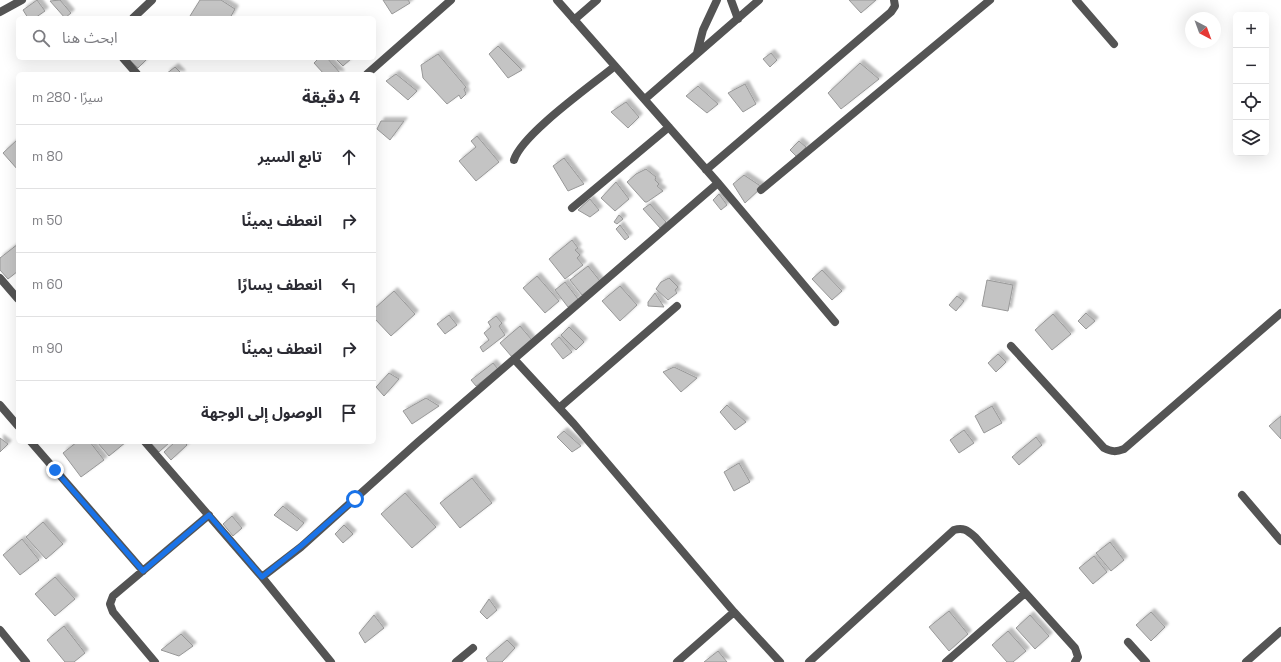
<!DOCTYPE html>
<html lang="ar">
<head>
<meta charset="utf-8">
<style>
  body { margin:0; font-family:"Space Grotesk","Noto Sans Arabic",sans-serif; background:#f7f7f7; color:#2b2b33; direction:rtl }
  .controls { position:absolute; right:12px; top:12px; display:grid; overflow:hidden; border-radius:6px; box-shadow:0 4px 16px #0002 }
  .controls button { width:36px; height:36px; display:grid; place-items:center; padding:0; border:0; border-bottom:1px solid #e1e1e2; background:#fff; color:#2b2b33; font:20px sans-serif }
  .compass { position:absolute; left:1185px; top:12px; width:36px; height:36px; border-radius:50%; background:#fff; box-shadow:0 4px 16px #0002; rotate:139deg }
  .stop { position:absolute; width:12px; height:12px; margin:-9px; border:3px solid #1a73e8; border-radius:50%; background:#fff }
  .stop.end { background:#1a73e8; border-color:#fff; box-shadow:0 1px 4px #0008 }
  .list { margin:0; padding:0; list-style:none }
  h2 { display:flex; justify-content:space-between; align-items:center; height:52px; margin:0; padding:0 16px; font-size:17px }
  h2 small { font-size:13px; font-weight:400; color:#7c7c81 }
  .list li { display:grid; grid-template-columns:26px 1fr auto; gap:12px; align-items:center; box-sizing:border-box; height:64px; padding:0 16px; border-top:1px solid #e1e1e2 }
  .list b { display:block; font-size:15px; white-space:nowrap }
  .list em { font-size:13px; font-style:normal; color:#7c7c81 }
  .icon { flex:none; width:22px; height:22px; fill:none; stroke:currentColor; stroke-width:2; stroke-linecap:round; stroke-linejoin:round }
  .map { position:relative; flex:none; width:1281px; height:662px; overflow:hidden; direction:ltr }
  .search { position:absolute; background:#fff; box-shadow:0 4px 16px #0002; left:16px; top:16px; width:360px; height:44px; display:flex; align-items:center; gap:10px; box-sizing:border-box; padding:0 14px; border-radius:6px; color:#7c7c81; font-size:15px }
  .panel { position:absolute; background:#fff; box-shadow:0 4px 16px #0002; left:16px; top:72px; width:360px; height:372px; border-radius:6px; direction:rtl }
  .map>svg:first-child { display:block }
  .building { fill:#c4c4c4; stroke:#989898; filter:url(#shadow) }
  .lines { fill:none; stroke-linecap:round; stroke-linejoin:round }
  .street { stroke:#545454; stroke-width:8 }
  .route { stroke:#1a73e8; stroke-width:5 }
</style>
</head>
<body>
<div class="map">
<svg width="1281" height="662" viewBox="0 0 1281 662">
  <defs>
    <filter id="shadow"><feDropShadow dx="3.5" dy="-3.5" stdDeviation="1" flood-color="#0004"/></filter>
  </defs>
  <rect width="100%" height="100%" fill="#fff"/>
  <path class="building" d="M37,0L45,11L35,18H28L23,10Z
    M60,0L71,13L65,18L50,1Z
    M200,0H221L235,9L230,18H193L190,16Z
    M383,0H408L410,3L392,14Z
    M849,0H876L861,13Z
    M498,46L522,70L508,78L489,54Z
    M771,53L777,60L770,67L763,59Z
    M438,54L466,87L464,89L466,94L461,99L459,95L447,104L423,78L421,65Z
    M127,58H148L138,68Z
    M319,58H327L341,74H324L314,63Z
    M335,58H352L343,66Z
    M860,63L879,79L841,109L828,93Z
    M175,67L182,74H166Z
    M396,74L417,91L408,100L386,81Z
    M745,84L756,104L743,112L728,93Z
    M698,86L718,104L707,113L686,96Z
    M626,102L639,117L628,128L611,112Z
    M381,121H404L390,140L377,129Z
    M477,136L499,162L476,181L459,161L476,147L471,141Z
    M18,139V170L3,153Z
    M799,141L806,147L797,157L790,150Z
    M564,158L584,184L568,191L553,166Z
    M646,169L656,177L655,180L659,184L657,186L663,191L647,202H645L627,182L636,174Z
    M744,175L762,187L745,203L733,184Z
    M616,182L629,199L615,211L601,198Z
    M719,194L727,205L721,210L713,200Z
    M590,199L599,210L590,217L578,210Z
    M650,204L666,222L660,228L643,209Z
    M619,215L623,219L617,224L614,222Z
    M620,225L629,237L625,240L616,229Z
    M572,240L578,248L575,250L580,255L577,258L583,265L565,279L549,259Z
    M18,244V271L8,279L0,270V258Z
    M588,266L600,281L582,295L570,280Z
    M822,270L842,291L832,300L812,279Z
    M537,276L559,301L545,313L523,288Z
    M669,278L678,287L675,290L677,293L668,300L656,289L661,282Z
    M987,280L1013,285L1008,311L982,306Z
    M565,282L578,299L568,307L555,290Z
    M620,286L637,305L620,321L602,301Z
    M394,291L415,314L391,336L374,318V309Z
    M655,293L664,307L648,306V302Z
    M957,296L964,301L956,311L949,305Z
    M1086,313L1095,321L1086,329L1078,321Z
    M1053,314L1071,334L1052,350L1035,330Z
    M449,315L457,325L445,334L437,324Z
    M496,316L502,323L499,326L505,335L483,352L480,347L489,340L484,333L491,327L488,322Z
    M520,326L532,340L512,357L500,343Z
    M569,327L584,342L576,350L561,335Z
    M559,337L572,352L563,359L551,344Z
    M998,354L1006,362L996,372L988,363Z
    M493,363L498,369L476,386L471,380Z
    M674,367L697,378L681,392L663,372Z
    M389,373L399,379L384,396L376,387Z
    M426,398L439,406L412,424L403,411Z
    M727,405L746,422L735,430L720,412Z
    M992,406L1002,423L984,433L975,416Z
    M1281,416V439L1269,426Z
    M964,430L974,443L959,453L950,440Z
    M564,431L581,446L572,452L557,437Z
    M1036,437L1042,445L1019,465L1012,457Z
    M0,438L8,444L0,452Z
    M77,442H90L104,460L81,477L63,453Z
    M97,442H126L109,456Z
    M150,442H170L159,452Z
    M175,442H184L187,445L171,460L164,452Z
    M739,463L750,482L734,491L724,472Z
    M472,478L492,503L460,528L440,503Z
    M405,493L436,527L412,548L381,514Z
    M283,506L304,523L297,531L274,515Z
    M232,516L242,528L233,536L223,524Z
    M43,522L63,544L46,559L26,537Z
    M344,525L353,534L343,543L335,534Z
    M22,539L39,560L20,575L3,555Z
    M1110,542L1124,560L1111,571L1096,553Z
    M1094,556L1107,572L1093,584L1079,568Z
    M55,577L75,599L55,616L35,594Z
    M489,599L497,610L487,619L480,612Z
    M949,611L968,634L949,651L929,627Z
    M1151,612L1165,627L1151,641L1136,625Z
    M374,615L384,628L365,643L359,633Z
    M1030,615L1049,636L1035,649L1016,628Z
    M64,626L85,653L74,662H65L47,640Z
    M1008,631L1026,651L1013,662H1007L992,645Z
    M181,634L193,646L179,656L161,650Z
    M507,640L515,648L502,662H488L486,658Z
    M718,651L727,662H704Z"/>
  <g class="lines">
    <path class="street" d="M557,0L718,183L835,322
      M731,0L738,19
      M1076,0L1114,44
      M0,12L22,0
      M133,18L152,0
      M574,20L597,0
      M697,53L703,30L717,0
      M123,58L137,74
      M367,74L451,0
      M645,99L759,0
      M514,160C522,134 592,85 615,66
      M706,170L891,12L895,6L894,0
      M761,190L990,0
      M572,208L669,127
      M0,278L18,299
      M1011,346L1104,448C1112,452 1116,452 1124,449L1281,313
      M514,359L574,424L734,612L780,662
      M0,405L18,426
      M559,408L677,306
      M31,442L143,571
      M145,442L262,577L331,662
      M1242,495L1281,541
      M262,577L301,547L418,442L718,183
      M0,630L26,662
      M1128,642L1146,662
      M155,662L113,612L110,604L113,596L209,515
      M456,662L473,648
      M677,662L734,612
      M809,662L954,530C963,527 967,530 975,537L1075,648L1078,657L1075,662
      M946,662L1025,593
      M1246,662L1281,631"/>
  </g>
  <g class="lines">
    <path class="route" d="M55,470L143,571L209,515L262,577L301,546L355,499"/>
  </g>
</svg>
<div class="controls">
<button>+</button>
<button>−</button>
<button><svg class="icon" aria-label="locate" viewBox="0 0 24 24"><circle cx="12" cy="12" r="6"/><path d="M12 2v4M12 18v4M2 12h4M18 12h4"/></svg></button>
<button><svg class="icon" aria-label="layers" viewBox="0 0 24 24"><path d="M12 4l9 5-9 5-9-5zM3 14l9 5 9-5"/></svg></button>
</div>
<svg class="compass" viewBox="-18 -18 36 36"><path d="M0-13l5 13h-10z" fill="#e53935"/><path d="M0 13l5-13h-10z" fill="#7c7c81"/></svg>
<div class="stop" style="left:355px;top:499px"></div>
<div class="stop end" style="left:55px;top:470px"></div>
<div class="search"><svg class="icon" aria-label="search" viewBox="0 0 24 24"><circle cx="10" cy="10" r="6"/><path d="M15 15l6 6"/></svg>ابحث هنا</div>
<section class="panel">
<h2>4 دقيقة<small>سيرًا · 280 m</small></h2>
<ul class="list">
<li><svg class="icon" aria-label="ahead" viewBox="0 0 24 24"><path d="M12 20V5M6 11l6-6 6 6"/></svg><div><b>تابع السير</b></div><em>80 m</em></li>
<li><svg class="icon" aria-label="right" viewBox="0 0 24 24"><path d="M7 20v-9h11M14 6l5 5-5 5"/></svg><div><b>انعطف يمينًا</b></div><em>50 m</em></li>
<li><svg class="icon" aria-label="left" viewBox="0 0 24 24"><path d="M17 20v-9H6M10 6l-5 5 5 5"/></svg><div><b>انعطف يسارًا</b></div><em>60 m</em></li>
<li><svg class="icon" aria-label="right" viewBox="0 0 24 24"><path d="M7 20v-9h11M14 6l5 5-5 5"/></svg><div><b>انعطف يمينًا</b></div><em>90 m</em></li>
<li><svg class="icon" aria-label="arrive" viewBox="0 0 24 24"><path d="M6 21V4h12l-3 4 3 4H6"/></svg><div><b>الوصول إلى الوجهة</b></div></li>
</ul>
</section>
</div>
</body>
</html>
